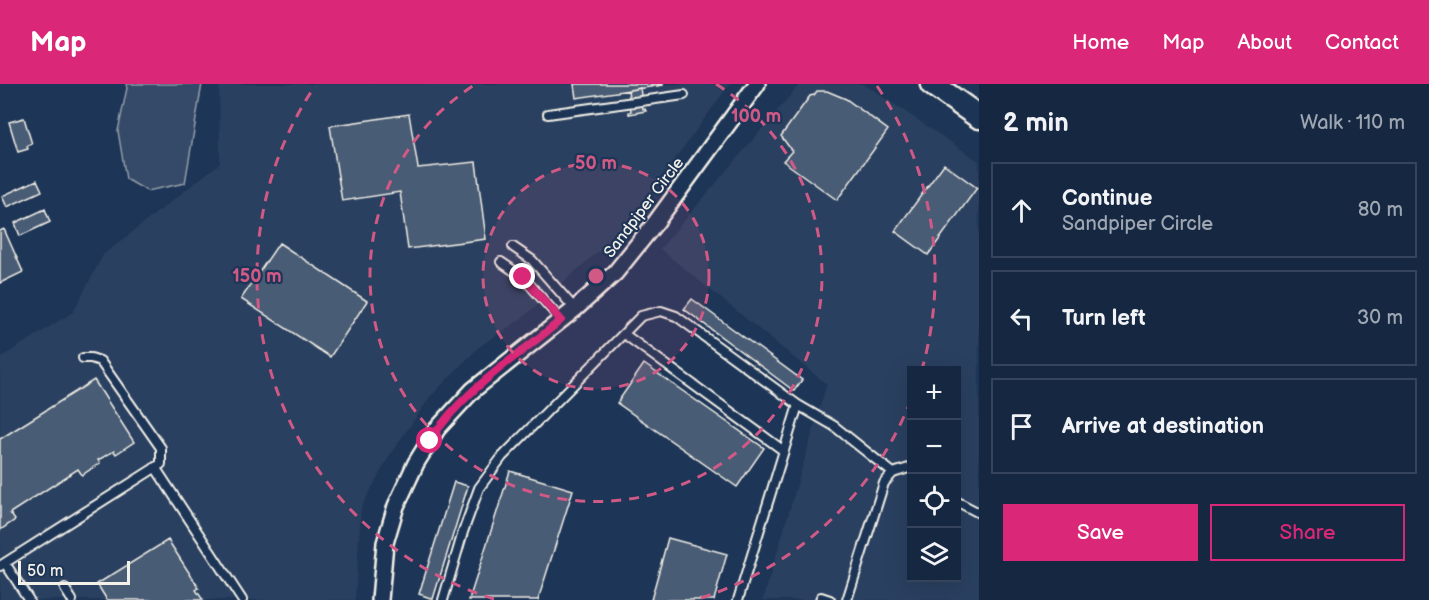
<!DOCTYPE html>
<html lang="en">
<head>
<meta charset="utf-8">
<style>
  body { margin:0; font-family:"Balsamiq Sans",sans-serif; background:#1f3048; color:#f1f3f6 }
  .controls { position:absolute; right:18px; bottom:18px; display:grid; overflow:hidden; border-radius:0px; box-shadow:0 6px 24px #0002 }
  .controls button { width:54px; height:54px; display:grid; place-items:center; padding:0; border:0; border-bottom:2px solid #35445a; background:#162841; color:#f1f3f6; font:30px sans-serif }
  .scale { position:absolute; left:18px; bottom:15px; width:112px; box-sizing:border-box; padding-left:6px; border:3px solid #f4f1e8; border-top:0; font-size:16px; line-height:21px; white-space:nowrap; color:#f4f1e8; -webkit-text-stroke:4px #1d3557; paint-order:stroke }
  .stop { position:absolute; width:18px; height:18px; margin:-14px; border:4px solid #db2777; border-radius:50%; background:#fff }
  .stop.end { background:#db2777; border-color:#fff; box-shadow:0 2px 6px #0008 }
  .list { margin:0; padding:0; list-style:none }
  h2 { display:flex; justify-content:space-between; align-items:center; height:78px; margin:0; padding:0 24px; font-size:26px }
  h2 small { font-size:20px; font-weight:400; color:#9ea6b1 }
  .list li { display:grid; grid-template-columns:39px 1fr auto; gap:18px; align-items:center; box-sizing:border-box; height:96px; margin:0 12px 12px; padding:0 12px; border:2px solid #35445a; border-radius:0px }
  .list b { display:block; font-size:22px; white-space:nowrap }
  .list p { margin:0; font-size:20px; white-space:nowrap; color:#9ea6b1 }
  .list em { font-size:20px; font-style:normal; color:#9ea6b1 }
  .actions { display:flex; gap:12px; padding:18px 24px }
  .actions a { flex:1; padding:14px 0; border:2px solid #db2777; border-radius:0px; text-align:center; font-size:21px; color:#db2777 }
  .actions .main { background:#db2777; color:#fff }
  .icon { flex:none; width:33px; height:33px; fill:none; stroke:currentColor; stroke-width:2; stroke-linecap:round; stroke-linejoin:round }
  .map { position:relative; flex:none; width:979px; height:516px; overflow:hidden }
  header { display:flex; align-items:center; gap:36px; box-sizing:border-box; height:84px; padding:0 30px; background:#db2777; color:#fff }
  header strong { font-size:28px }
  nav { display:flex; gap:33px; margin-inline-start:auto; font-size:21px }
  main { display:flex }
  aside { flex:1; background:#162841 }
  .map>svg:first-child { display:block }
  .built { fill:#2a4060; fill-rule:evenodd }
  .green { fill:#354a67; stroke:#949ea8; stroke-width:1.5 }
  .building { fill:#485b74; stroke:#f4f1e8; stroke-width:1.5 }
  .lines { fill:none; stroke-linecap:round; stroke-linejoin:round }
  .service-casing { stroke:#f4f1e8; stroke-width:12 }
  .minor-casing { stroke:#f4f1e8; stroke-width:20 }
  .secondary-casing { stroke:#f4f1e8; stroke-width:27 }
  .service { stroke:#1d3557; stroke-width:8 }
  .minor { stroke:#1d3557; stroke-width:15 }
  .secondary { stroke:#1d3557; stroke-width:22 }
  .route { stroke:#db2777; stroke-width:8 }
  .ring { fill:none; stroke:#d15985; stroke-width:3; stroke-dasharray:10 8 }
  .labels { text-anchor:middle; stroke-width:4.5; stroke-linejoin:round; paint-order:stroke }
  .street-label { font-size:16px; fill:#f4f1e8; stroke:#1d3557 }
  .centre { fill:#d15985; stroke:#1d3557; stroke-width:3 }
  .ring-label { font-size:18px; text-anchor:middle; font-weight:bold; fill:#d15985; stroke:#1d3557; stroke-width:4.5; stroke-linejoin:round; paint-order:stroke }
</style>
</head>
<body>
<header>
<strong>Map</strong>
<nav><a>Home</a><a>Map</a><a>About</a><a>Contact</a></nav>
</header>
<main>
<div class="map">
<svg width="979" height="516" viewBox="0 0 979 516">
  <rect width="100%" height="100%" fill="#1d3557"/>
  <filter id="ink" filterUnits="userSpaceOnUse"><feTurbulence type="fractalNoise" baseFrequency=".0167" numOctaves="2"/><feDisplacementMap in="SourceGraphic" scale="12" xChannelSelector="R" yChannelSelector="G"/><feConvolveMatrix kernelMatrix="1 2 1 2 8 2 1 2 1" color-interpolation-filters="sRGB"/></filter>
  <g filter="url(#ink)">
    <path class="built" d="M219,0H730L623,146L521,235L479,263L430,313L390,371L361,424L355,516H0V274L73,228L103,171L220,79Z
      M800,0H864L979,77V516H763L827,299L824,298L660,165ZM912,286H956V494H912Z"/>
    <path class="green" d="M126,0H202L185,99L147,107L126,95L118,47L127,4Z"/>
    <path class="building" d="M574,0H663V1L576,14Z
      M640,4L643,25H645L646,27L629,30V28L631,27L628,6Z
      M817,7H827L846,15L888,46L837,116L783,77L792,67L781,52L810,12L814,11Z
      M409,30L418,84L476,78L486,155L408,165L400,108L342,117L330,42Z
      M24,34L32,60L27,62L28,65L18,68L9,38Z
      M944,80L977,104L928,171L895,147Z
      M37,96L42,107L7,123L2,112Z
      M45,125L50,138L20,152L15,139Z
      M4,145L23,188L0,199V147Z
      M279,159L367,217L330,273L241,215Z
      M692,215L802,296L794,307L684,225Z
      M644,280L764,364L737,403L617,319Z
      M94,296L134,358L116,370L114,367L98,376L100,379L82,391L78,385L10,429L15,436L0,446V355Z
      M510,387L573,406L538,516H469Z
      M454,398L468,402L433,515L419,510Z
      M668,454L727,470L714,516H651Z
      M168,456L199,504L196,506L203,516H107L97,500Z"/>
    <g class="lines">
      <defs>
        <path id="service" d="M548,30L684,11
          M513,163L532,176L575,225
          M501,178L523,193L561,236
          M624,250L784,367
          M155,383L242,516
          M956,417L979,429
          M5,479L29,516
          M0,482L161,380V364L100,277L91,274H83
          M65,505L72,516
          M443,516L463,448L479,404L502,373L641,232L661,227L676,232L798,321L834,342L893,389
          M738,516L798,321
          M820,516L821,513L830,516
          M847,516L884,399L893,389L912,383"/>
        <path id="minor" d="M380,516L385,459L396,422L416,379L437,345L473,306L575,225L615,189L656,138L757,0"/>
        <path id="secondary" d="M932,0L979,33"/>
      </defs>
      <use href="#service" class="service-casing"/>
      <use href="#minor" class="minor-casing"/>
      <use href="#secondary" class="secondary-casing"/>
      <use href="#service" class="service"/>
      <use href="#minor" class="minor"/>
      <use href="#secondary" class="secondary"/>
    </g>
  </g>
  <g class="lines" filter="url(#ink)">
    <path class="route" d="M430,357C462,306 516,274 561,236L523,193"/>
  </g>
  <circle cx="596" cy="192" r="113" fill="#d15985" fill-opacity=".12"/>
  <g class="ring">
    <circle cx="596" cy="192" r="113"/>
    <path d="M716 0A226 226 0 1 1 476 0"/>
    <path d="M911 316A339 339 0 0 1 698 515M494 515A339 339 0 0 1 315 2M877 2A339 339 0 0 1 922 285"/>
  </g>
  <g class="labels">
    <g class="street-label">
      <text transform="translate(643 123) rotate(-53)" y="6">Sandpiper Circle</text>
    </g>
  </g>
  <circle cx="596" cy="192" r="9" class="centre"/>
  <g class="ring-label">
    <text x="756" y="38">100 m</text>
    <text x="596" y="85">50 m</text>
    <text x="257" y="198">150 m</text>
  </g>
</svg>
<div class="controls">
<button>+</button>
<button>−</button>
<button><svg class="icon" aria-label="locate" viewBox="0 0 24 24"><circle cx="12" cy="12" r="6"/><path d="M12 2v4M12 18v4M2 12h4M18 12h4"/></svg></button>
<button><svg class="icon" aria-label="layers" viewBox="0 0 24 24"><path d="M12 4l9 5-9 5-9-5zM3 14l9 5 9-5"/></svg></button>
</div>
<div class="scale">50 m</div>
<div class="stop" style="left:430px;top:357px"></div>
<div class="stop end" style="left:523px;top:193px"></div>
</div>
<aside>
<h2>2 min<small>Walk · 110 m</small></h2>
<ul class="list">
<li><svg class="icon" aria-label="ahead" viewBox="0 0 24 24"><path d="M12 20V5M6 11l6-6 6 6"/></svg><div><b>Continue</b><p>Sandpiper Circle</p></div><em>80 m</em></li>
<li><svg class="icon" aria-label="left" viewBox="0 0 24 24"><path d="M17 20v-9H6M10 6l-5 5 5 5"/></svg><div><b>Turn left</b></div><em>30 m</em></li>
<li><svg class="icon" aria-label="arrive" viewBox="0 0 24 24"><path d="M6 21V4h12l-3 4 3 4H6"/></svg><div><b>Arrive at destination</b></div></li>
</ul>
<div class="actions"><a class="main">Save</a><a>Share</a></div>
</aside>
</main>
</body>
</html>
